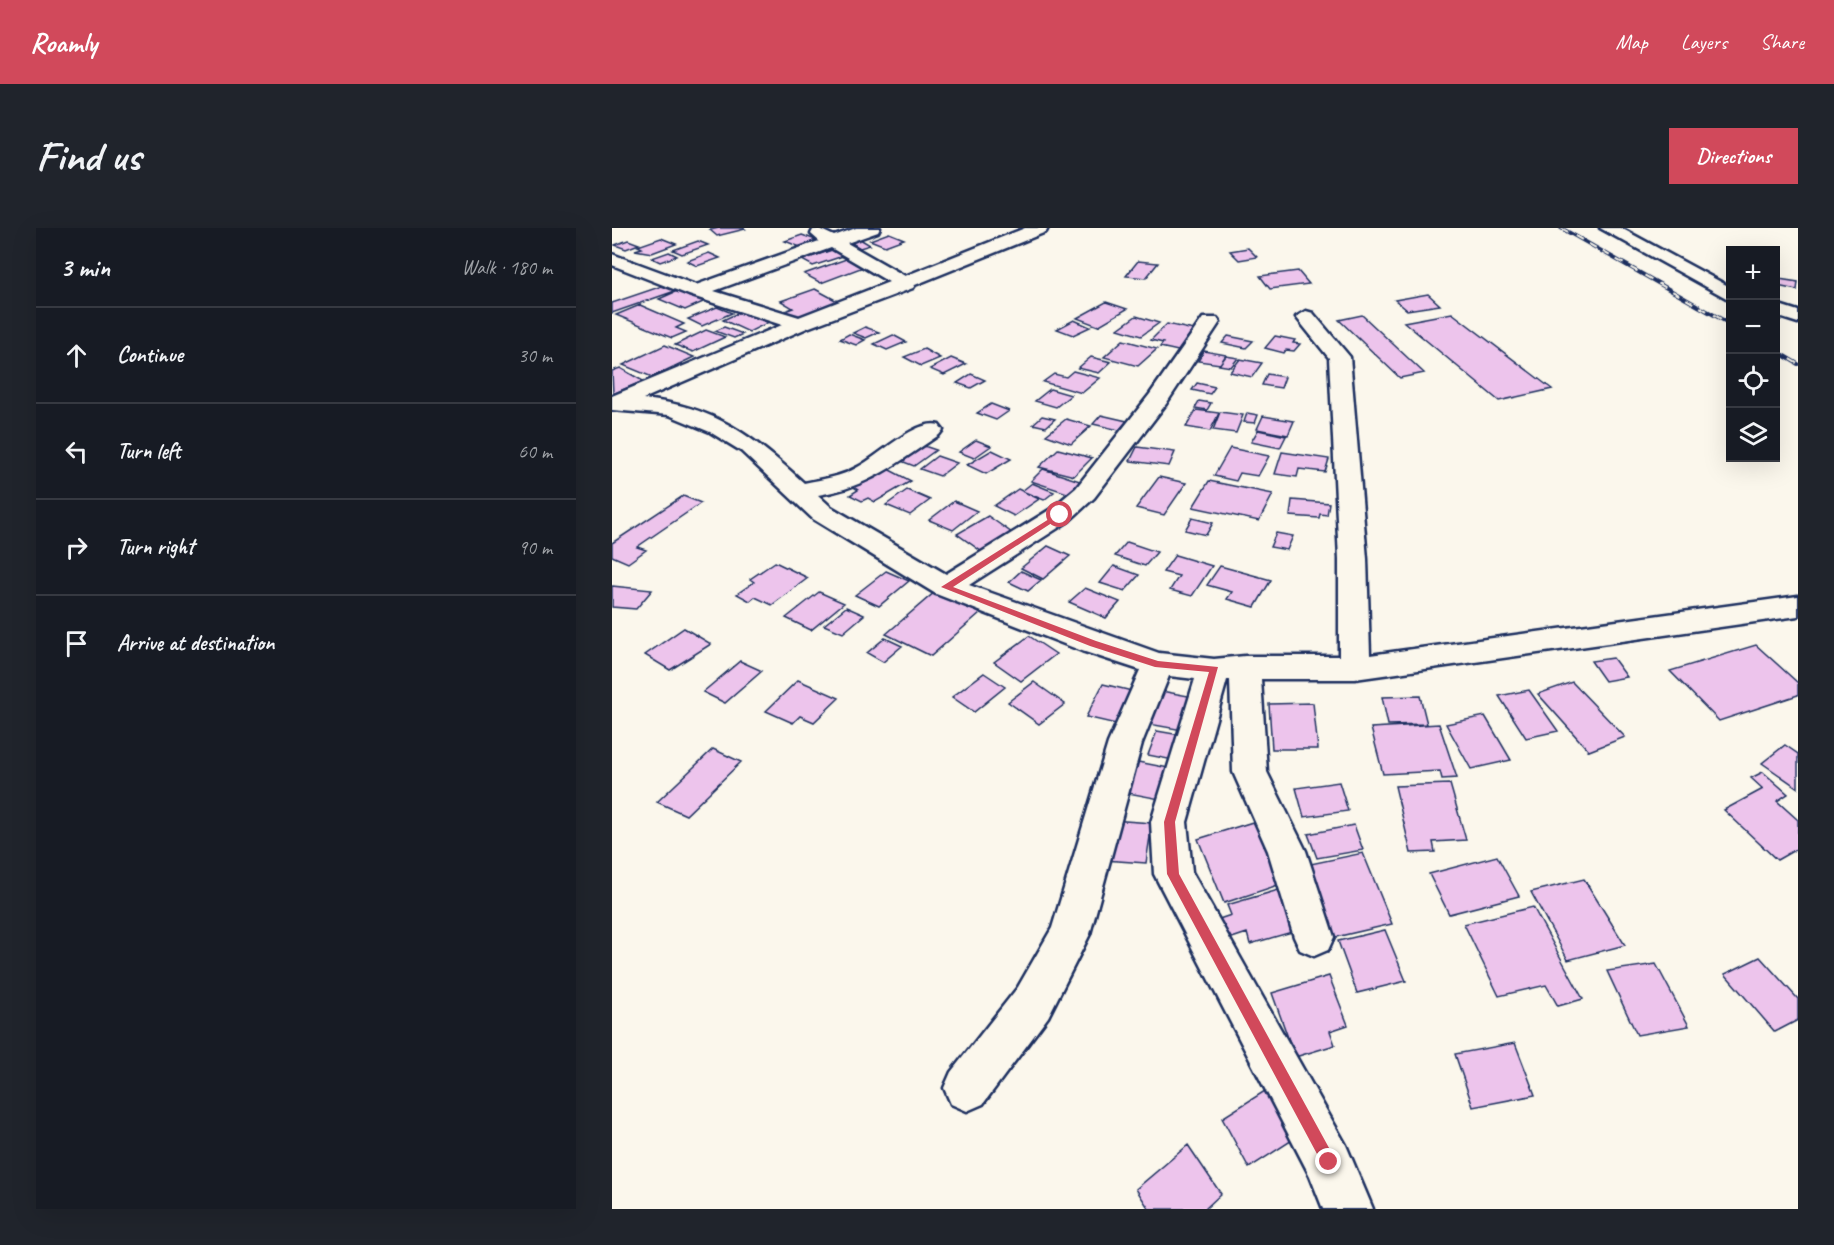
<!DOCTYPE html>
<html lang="en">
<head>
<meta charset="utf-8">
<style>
  body { margin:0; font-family:Caveat,sans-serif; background:#20242c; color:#f1f3f6 }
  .controls { position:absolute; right:18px; top:18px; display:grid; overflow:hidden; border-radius:0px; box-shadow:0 6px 24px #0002 }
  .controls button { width:54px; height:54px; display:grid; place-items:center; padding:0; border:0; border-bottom:2px solid #363941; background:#171b24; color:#f1f3f6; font:30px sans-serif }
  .stop { position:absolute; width:18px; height:18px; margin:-14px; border:4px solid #d1495b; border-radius:50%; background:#fff }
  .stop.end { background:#d1495b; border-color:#fff; box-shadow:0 2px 6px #0008 }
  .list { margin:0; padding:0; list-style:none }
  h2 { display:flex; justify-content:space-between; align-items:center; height:78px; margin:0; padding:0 24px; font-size:26px }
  h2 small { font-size:20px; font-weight:400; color:#9ea1a6 }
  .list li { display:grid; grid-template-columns:39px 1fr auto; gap:18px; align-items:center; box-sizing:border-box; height:96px; padding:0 24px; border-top:2px solid #363941 }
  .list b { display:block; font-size:22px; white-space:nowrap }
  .list em { font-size:20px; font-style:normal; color:#9ea1a6 }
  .icon { flex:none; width:33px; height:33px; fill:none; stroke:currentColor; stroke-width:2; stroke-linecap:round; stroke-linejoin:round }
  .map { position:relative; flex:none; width:1186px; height:981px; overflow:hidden; border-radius:0px }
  header { display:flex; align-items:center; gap:36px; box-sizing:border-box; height:84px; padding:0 30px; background:#d1495b; color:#fff }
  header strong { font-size:28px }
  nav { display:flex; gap:33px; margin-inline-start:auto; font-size:21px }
  .intro { display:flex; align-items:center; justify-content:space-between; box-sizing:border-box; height:144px; padding:0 36px }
  h1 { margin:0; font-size:42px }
  .button { padding:15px 27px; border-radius:0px; background:#d1495b; color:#fff; font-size:21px; font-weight:700 }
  main { display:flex; gap:36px; padding:0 36px }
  aside { flex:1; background:#171b24; border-radius:0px; box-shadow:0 6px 24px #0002 }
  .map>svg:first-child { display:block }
  .building { fill:#edc4ec; stroke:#1b2f5e; stroke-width:1.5 }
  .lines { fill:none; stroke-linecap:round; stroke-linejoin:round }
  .minor-casing { stroke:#1b2f5e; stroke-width:5 }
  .minor { fill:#fbf7ec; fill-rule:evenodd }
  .rail-casing { stroke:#1b2f5e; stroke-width:4 }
  .rail { stroke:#fbf7ec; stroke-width:2; stroke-dasharray:8; stroke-linecap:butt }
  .route { fill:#d1495b }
</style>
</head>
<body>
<header>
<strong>Roamly</strong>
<nav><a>Map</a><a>Layers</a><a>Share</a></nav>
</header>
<div class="intro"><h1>Find us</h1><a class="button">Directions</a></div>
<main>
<aside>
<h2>3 min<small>Walk · 180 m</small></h2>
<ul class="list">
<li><svg class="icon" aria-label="ahead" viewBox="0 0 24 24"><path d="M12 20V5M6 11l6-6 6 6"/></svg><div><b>Continue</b></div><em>30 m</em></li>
<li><svg class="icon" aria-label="left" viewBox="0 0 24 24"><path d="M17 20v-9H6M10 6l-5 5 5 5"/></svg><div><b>Turn left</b></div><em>60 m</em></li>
<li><svg class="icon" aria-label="right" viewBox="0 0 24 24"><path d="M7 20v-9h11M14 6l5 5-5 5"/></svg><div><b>Turn right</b></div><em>90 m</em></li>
<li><svg class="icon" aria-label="arrive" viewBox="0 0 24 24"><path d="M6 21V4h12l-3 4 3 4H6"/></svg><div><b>Arrive at destination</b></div></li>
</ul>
</aside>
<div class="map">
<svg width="1186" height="981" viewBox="0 0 1186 981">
  <rect width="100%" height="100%" fill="#fbf7ec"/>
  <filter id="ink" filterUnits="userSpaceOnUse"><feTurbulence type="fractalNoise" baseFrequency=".0167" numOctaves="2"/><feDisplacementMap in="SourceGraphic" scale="12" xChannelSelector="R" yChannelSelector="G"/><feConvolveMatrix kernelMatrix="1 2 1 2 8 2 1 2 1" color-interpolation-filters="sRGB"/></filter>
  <g filter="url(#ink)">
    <path class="building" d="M107,0H131L133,1L105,8L98,2Z
      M277,5L292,11L273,18L258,12Z
      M190,7L204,12L188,19L173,13Z
      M243,8L258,17L248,20L233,11Z
      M49,10L64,16L40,25L23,22L30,20L26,18Z
      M16,12L27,16L14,21L3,17Z
      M86,13L96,17L70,26L61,22Z
      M636,20L645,29L627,32L618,23Z
      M223,21L234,27L201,38L190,32Z
      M57,24L65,28L48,34L40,30Z
      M97,25L108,30L85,38L75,33Z
      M237,30L254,38L209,55L192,46Z
      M526,33L546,35L534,50L514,48Z
      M686,43L697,56L658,61L648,48Z
      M1167,51L1186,54L1185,62L1165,58Z
      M53,57L63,63L0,85V75Z
      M72,60L98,71L73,82L47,71Z
      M203,61L229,75L184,92L170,84L181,80L169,73Z
      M816,66L828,77L795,82L783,72Z
      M494,74L515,81L486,98L465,90Z
      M28,77L72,96L64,100L74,104L60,110L4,87Z
      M105,79L120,85L90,98L76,91Z
      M130,83L159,93L137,104L111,92Z
      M840,85L940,161L887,173L792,94Z
      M750,87L812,145L788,150L727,92Z
      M524,88L547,95L529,108L506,101Z
      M462,92L478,99L461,107L445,101Z
      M555,96L586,103L566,123L548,119L551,115L539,112Z
      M112,99L131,106L122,110L103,103Z
      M253,99L267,104L254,110L241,105Z
      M94,102L113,109L81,124L63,117Z
      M237,106L253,112L244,117L228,111Z
      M281,107L294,114L275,122L262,116Z
      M616,108L641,113L634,120L610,115Z
      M663,108L683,112L681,115L688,116L682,123L674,122L672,125L653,120Z
      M511,112L545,121L526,138L492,129Z
      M53,117L82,129L40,149L11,137Z
      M312,121L328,130L309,138L292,129Z
      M592,123L614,127L608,136L586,133Z
      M614,128L626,130L619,139L607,137Z
      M479,129L499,134L487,145L466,140Z
      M339,130L354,136L332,147L318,141Z
      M628,131L650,135L640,149L618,144Z
      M8,140L31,153L1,166L0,143Z
      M461,143L488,150L470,165L431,154L442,146L454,149Z
      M359,146L373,152L359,160L345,155Z
      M655,146L673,149L669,160L650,157Z
      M585,155L603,159L598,166L580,162Z
      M438,161L459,167L444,179L423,173Z
      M587,173L599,175L595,182L583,180Z
      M379,176L397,183L384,192L365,185Z
      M584,182L607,185L598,203L574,199Z
      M608,184L631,187L624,205L601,202Z
      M635,185L646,187L643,195L632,194Z
      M489,187L515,193L507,202L481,196Z
      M430,188L443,191L434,199L421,196Z
      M651,188L682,193L676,207L645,201Z
      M454,191L479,198L459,216L434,207Z
      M646,202L674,208L668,220L639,214Z
      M364,212L379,218L362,230L347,224Z
      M306,216L324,222L302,238L284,231Z
      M525,219L563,224L557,238L518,233Z
      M618,220L657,228L646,248L628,245L624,253L602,248Z
      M446,221L480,230L462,248L427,239Z
      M380,222L399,231L374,246L355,237Z
      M670,224L717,231L713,244L687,241L685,249L663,246Z
      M325,228L345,235L328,248L308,241Z
      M272,239L299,253L263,274L256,270L250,273L238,267L246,262L240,258Z
      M431,241L474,255L461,267L419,253Z
      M547,249L574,255L552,287L524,280Z
      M597,253L661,266L647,293L581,279Z
      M420,255L442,264L432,272L410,263Z
      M406,261L427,271L402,288L382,278Z
      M295,262L318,272L298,287L274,277Z
      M71,268L89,275L25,319L34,322L16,335L0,328V315Z
      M680,272L717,275L715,287L708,286L707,290L678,288Z
      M342,273L365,283L341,302L317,292Z
      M376,288L400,305L369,323L345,306Z
      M580,290L601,295L594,307L573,302Z
      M664,305L681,308L675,322L658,319Z
      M515,314L545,324L533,338L503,328Z
      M436,318L458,328L431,351L409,340Z
      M563,327L600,338L580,368L558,362L567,348L551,344Z
      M163,334L196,350L160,377L143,369L138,373L125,366L142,354L138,351Z
      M502,338L527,347L513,363L488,355Z
      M608,338L659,352L643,379L615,371L620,364L595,357Z
      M274,343L297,353L267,378L243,367Z
      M409,343L429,352L416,363L397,354Z
      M0,358L40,362L24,381L0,379Z
      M473,360L508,374L494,390L457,374Z
      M207,364L232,375L199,402L174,390Z
      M323,364L368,385L319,428L274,406Z
      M234,379L252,387L231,405L212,397Z
      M72,400L99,416L58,442L33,427Z
      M417,408L444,426L409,453L382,434Z
      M273,410L290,418L271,434L255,425Z
      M1144,417L1186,455V467L1107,493L1058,443Z
      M1001,430L1015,449L993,453L979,433Z
      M128,433L150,443L113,475L91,464Z
      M372,445L393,459L362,484L340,469Z
      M186,452L227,470L202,494L188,488L181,495L154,483Z
      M422,454L453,476L427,496L396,474Z
      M960,454L1013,509L977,523L926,466Z
      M491,456L520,463L504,496L474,489Z
      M544,462L587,470L576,503L531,495Z
      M917,462L946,503L914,510L887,468Z
      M808,468L815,496L776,497L770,469Z
      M701,475L706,521H660L657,476Z
      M873,488L899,532L859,541L834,496Z
      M827,496L845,550L830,551L828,543L771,546L759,500Z
      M545,503L574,508L566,533L536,527Z
      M1173,517L1186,526V560L1150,535Z
      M101,521L129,534L74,587L45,574Z
      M526,534L562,541L553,572L516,565Z
      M1151,544L1176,566L1165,573L1186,592V620L1165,632L1112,582L1151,561L1139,550Z
      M727,554L736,583L692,589L684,560Z
      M838,556L854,612L821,614L823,624L799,625L783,558Z
      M499,592L540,595L534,635L492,632Z
      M644,593L672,655L612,675L586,611Z
      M742,597L751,622L705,630L696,606Z
      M751,625L780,696L715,711L689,638Z
      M885,628L907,668L837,686L817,646Z
      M972,651L1013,717L956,732L919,664Z
      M670,661L687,702L638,716L635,705L614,712L607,691L619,687L615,677Z
      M921,679L971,771L946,778L934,757L887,768L852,696Z
      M773,702L794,753L745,765L726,713Z
      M1148,729L1186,771V792L1163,804L1113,746Z
      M1044,736L1077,798L1025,807L995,743Z
      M717,748L736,797L718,803L723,817L683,829L660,765Z
      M903,815L923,867L861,879L843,826Z
      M656,861L685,909L637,940L610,890Z
      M576,917L609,966L593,981H537L524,961Z"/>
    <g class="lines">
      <defs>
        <path id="minor" d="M244,0H268L266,4L235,15L293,48L413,0H436L434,4L303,57L301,60L195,100L31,171C103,178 140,208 192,255C211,251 229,249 246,239C267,228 304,191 327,197L331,202L327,207C285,235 257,259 206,267L219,279L334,346L439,281L464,260L538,166L591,90H605L608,94L554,176L482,270L457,293L357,357L547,425L602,431L633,428H727V331L717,130L684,89L694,83L701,85L738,129L755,331L758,427L1186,368V388L743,451H649L655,544L694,623L722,709L716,722L702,728L688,722L682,709L656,623L621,544L618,452H615L575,594L580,644L734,917L761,981H711L698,948L542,646L539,594L583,451L557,448L530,515L478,706L436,789L371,876L355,883L339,876L332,860L339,844L406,759L440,700L496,515L528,442L470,423L324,366L201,291L129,223L98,204L57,187L0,182V168L170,97L77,67L0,37V26L84,57L207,13L199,6L201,2L207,1L222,8ZM219,20L277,54L187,89L102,63Z
          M988,0H1009L1118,59V72Z
          M1164,76L1186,83V95L1164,88Z"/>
      </defs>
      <use href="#minor" class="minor-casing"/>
      <use href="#minor" class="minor"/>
      <defs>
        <path id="rail" d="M949,0L1118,96
          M1164,123L1186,136"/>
      </defs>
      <use href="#rail" class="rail-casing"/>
      <use href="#rail" class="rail"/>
    </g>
  </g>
  <path class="route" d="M445,286L452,287L341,359L484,413L546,433L606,439L563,594L567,646L722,929V939H712L555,646L552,594L597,444L543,439L478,418L329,359Z"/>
</svg>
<div class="controls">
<button>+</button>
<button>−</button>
<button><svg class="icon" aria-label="locate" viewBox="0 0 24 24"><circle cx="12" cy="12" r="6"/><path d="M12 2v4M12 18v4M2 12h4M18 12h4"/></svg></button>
<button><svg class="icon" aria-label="layers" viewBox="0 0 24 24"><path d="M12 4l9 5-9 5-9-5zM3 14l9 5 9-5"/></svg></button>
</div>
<div class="stop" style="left:448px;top:287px"></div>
<div class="stop end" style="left:717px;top:934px"></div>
</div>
</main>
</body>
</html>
